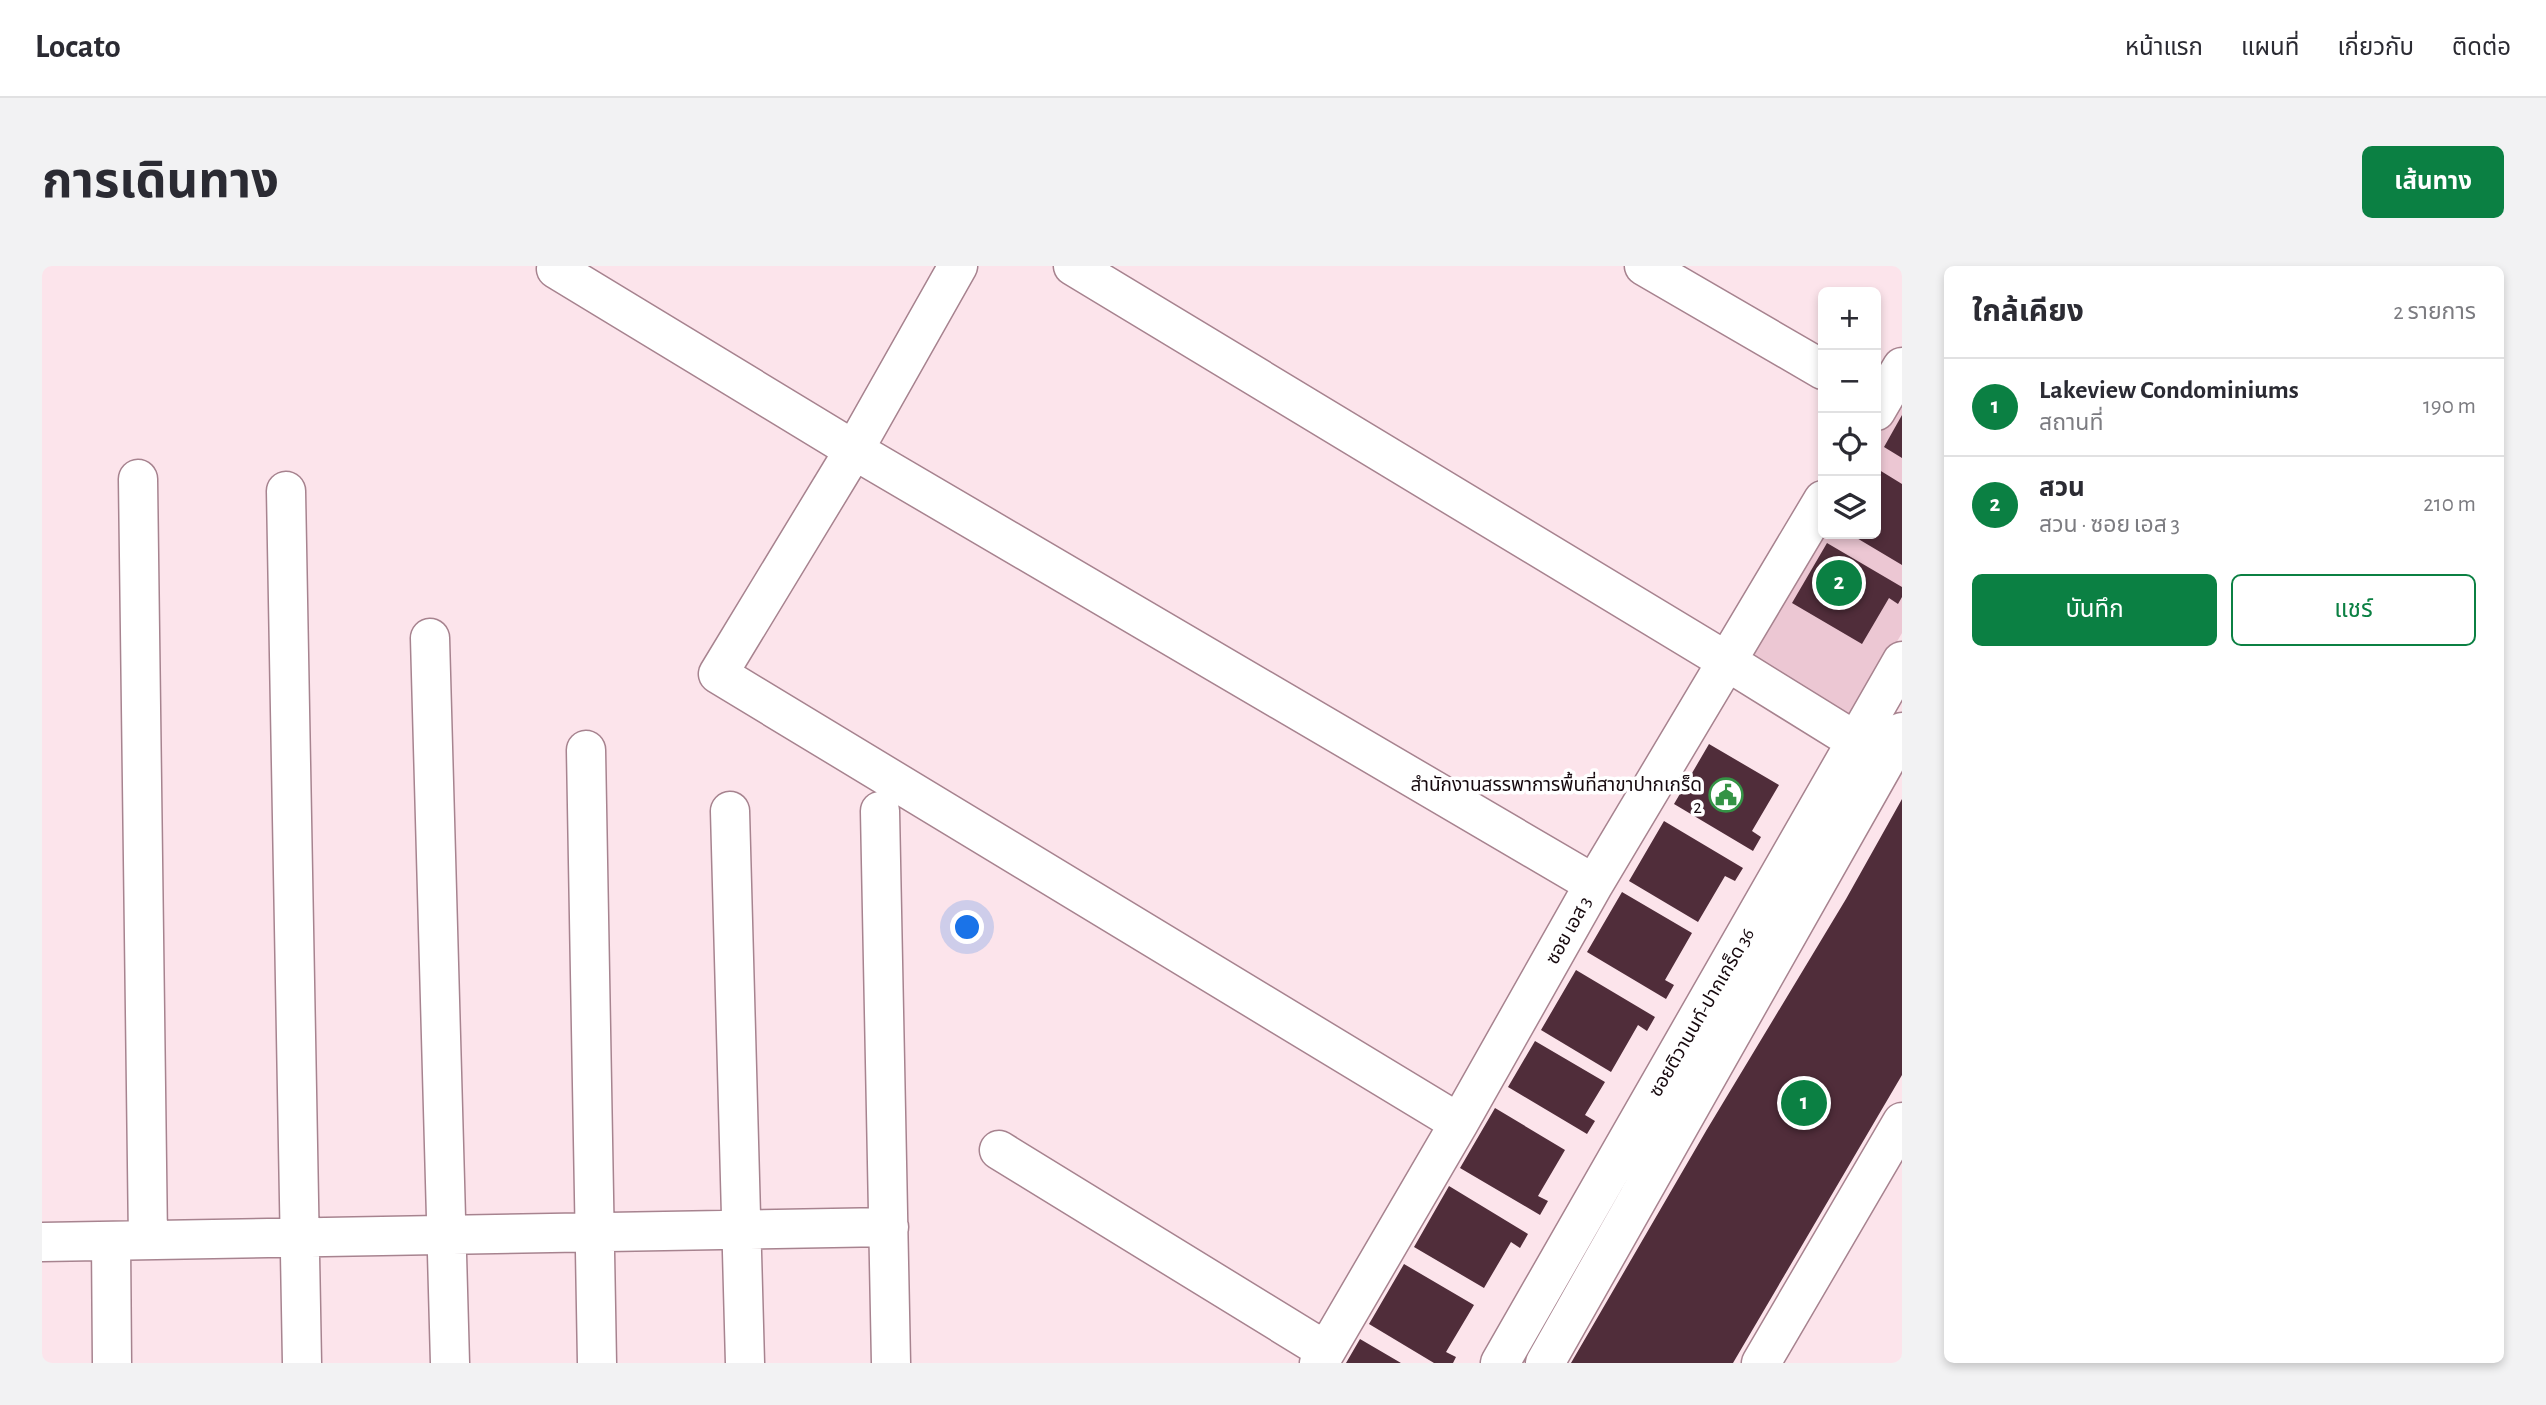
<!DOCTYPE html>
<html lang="th">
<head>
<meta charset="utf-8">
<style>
  body { margin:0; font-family:"Alegreya Sans","Noto Sans Thai",sans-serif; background:#f2f2f3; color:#2b2b33 }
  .controls { position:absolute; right:21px; top:21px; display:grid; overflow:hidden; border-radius:10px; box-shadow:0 4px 10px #0003 }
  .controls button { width:63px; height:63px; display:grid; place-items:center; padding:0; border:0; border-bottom:2px solid #e1e1e2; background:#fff; color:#2b2b33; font:35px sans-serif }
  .you { position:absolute; left:926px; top:662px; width:24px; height:24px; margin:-18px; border:5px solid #fff; border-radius:50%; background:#1a73e8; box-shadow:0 0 0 10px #1a73e833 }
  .badge { display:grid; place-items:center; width:46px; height:46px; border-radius:50%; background:#0b8043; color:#fff; font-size:23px; font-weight:700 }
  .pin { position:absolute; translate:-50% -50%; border:4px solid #fff; box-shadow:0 2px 7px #0006 }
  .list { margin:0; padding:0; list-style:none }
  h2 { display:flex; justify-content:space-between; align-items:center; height:91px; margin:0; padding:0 28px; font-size:30px }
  h2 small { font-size:23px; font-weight:400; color:#7c7c81 }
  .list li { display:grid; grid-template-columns:46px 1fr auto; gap:21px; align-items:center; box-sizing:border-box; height:98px; padding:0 28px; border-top:2px solid #e1e1e2 }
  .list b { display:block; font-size:26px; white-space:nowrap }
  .list p { margin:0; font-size:23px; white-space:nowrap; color:#7c7c81 }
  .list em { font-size:23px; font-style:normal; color:#7c7c81 }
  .actions { display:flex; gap:14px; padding:21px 28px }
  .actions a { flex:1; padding:16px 0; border:2px solid #0b8043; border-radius:10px; text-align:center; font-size:24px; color:#0b8043 }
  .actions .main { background:#0b8043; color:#fff }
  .icon { flex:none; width:38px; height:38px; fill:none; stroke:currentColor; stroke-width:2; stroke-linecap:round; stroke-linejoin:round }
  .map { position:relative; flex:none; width:1860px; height:1097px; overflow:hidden; border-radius:10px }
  header { display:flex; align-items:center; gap:42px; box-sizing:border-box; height:98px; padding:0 35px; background:#fff; border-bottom:2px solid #e1e1e2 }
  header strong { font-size:33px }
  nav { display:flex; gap:38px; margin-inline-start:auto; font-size:24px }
  .intro { display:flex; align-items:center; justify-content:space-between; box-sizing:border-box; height:168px; padding:0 42px }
  h1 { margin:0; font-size:49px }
  .button { padding:18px 32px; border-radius:10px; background:#0b8043; color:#fff; font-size:24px; font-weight:700 }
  main { display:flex; gap:42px; padding:0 42px }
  aside { flex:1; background:#fff; border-radius:10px; box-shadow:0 4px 10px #0003 }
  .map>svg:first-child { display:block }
  .green { fill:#ecc7d3 }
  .building { fill:#502d3a }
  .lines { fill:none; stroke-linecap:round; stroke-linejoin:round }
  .minor-casing { stroke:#a7838f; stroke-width:41 }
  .minor { stroke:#fff; stroke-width:38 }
  .labels { text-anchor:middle; stroke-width:7; stroke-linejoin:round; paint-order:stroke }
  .poi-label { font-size:19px; fill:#16090e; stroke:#fff; text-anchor:end }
  .street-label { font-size:19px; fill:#16090e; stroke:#fff }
</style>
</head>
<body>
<header>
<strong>Locato</strong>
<nav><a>หน้าแรก</a><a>แผนที่</a><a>เกี่ยวกับ</a><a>ติดต่อ</a></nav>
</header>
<div class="intro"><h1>การเดินทาง</h1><a class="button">เส้นทาง</a></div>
<main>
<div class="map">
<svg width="1860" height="1097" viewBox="0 0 1860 1097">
  <rect width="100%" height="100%" fill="#fce4eb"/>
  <path class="green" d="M1860,103V367L1803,465L1686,396L1781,268H1834V147Z"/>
  <path class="building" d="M1860,149V192L1842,181Z
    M1834,202L1860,218V299L1808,268H1834Z
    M1785,277L1860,321V331L1856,338L1847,332L1820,378L1750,337Z
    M1667,478L1737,519L1710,565L1719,571L1711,585L1632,538Z
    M1860,533V809L1691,1097H1529L1664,865L1804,633Z
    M1622,555L1701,602L1693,615L1683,610L1656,656L1587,615Z
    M1580,626L1650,667L1623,714L1632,719L1624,733L1545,686Z
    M1534,704L1613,751L1605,765L1596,759L1569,806L1499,764Z
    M1493,775L1563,816L1543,849L1553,855L1545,868L1466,821Z
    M1453,842L1523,884L1496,930L1506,935L1498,949L1418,902Z
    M1407,920L1486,968L1478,982L1469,976L1442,1022L1372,981Z
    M1362,998L1432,1039L1404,1086L1414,1091L1411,1097H1392L1327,1058Z
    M1318,1073L1359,1097H1304Z"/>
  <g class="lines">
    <defs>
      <path id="minor" d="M916,0L812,184L676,408L1417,857
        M1031,0L1686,396L1844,494
        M1602,0L1781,104
        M514,3L812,184L1552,618
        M1834,145L1860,101
        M96,213L106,974
        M244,225L260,1097
        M388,372L408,1097
        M544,484L555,1097
        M688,545L703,1097
        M838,545L849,1097
        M957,884L1284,1085
        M69,975L70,1097
        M0,976L847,961
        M1277,1097L1417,857L1552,618L1781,234
        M1458,1097L1860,395
        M1503,1097L1860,466
        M1719,1097L1860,856"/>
    </defs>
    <use href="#minor" class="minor-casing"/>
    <use href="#minor" class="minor"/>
  </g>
  <defs>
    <symbol id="civic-ring" viewBox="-11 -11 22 22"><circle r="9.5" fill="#fff" stroke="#349345" stroke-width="1.5"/><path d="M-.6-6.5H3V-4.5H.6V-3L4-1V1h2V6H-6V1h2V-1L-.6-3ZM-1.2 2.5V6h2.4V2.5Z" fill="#349345"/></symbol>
  </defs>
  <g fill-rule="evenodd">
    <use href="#civic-ring" x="1665" y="510" width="38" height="38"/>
  </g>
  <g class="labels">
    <g class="poi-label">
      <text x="1660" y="525">สำนักงานสรรพาการพื้นที่สาขาปากเกร็ด<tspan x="1660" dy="22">2</tspan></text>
    </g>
    <g class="street-label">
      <text transform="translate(1526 664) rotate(-61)" y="7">ซอย เอส 3</text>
      <text transform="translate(1659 746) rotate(-60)" y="7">ซอยติวานนท์-ปากเกร็ด 36</text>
    </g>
  </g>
</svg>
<div class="controls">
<button>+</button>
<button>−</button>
<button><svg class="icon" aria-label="locate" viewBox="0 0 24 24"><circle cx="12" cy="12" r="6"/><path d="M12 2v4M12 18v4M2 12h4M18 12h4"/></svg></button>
<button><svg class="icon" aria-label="layers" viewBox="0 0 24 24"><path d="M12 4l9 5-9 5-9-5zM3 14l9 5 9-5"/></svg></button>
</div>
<div class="you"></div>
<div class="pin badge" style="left:1762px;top:837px">1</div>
<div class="pin badge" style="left:1797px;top:317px">2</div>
</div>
<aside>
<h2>ใกล้เคียง<small>2 รายการ</small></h2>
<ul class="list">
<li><span class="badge">1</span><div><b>Lakeview Condominiums</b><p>สถานที่</p></div><em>190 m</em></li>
<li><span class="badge">2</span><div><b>สวน</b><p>สวน · ซอย เอส 3</p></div><em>210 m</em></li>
</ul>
<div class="actions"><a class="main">บันทึก</a><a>แชร์</a></div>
</aside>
</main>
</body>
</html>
